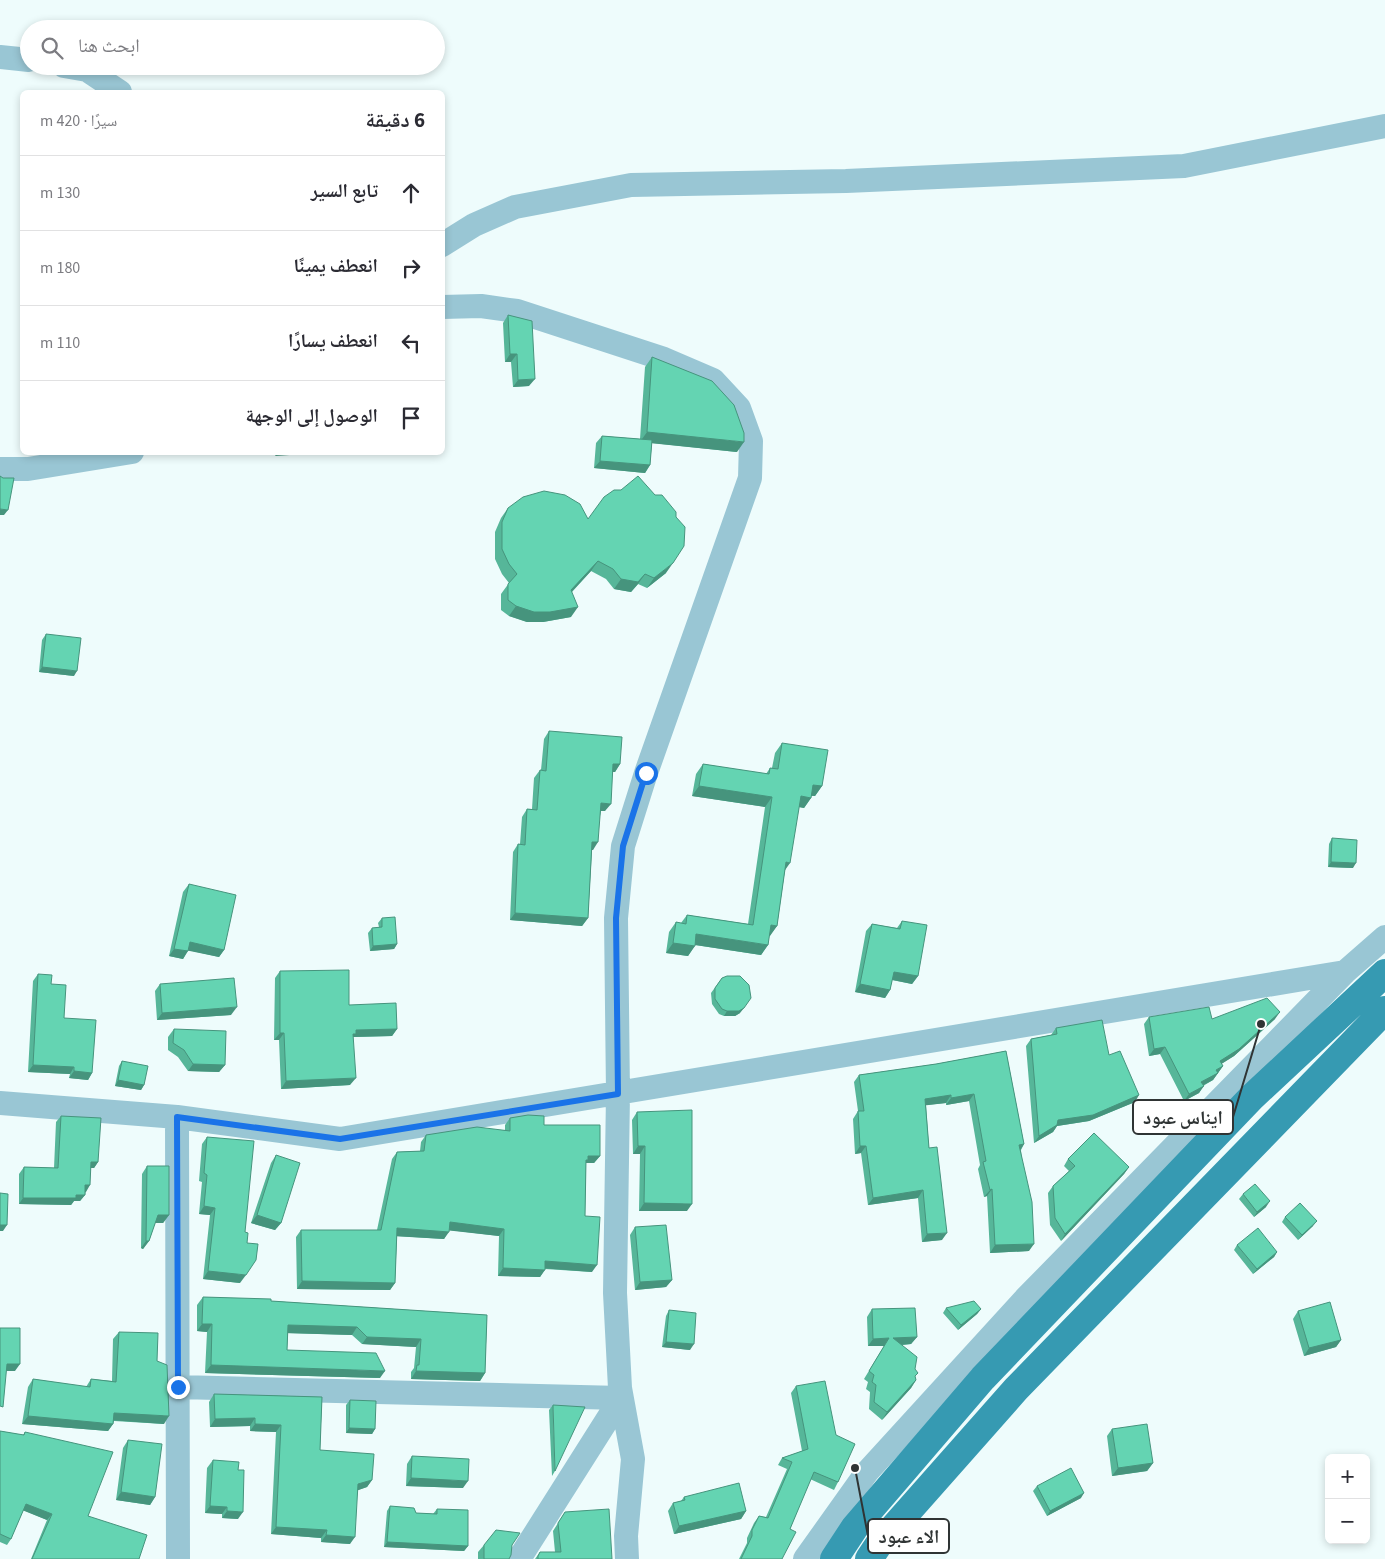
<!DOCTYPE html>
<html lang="ar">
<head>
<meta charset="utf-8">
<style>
  body { margin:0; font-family:"Source Sans 3","Noto Naskh Arabic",sans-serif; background:#f2f2f3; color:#2b2b33; direction:rtl }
  .controls { position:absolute; right:15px; bottom:15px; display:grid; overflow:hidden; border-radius:8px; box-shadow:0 2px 8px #0003 }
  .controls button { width:45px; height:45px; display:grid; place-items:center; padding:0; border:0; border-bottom:1px solid #e1e1e2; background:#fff; color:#2b2b33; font:25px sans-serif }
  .stop { position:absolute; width:15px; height:15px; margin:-11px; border:4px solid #1a73e8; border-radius:50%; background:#fff }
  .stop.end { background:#1a73e8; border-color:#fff; box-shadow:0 1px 5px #0008 }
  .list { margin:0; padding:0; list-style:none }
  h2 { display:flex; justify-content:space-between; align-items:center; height:65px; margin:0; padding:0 20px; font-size:21px }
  h2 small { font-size:16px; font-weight:400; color:#7c7c81 }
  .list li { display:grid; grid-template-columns:32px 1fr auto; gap:15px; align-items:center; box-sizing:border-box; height:75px; padding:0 20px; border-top:1px solid #e1e1e2 }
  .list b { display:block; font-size:19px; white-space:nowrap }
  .list em { font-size:16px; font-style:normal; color:#7c7c81 }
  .icon { flex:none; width:28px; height:28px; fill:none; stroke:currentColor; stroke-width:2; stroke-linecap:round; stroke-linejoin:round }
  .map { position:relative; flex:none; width:1385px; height:1559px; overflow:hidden; direction:ltr }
  .search { position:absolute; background:#fff; box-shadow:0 2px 8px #0003; left:20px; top:20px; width:425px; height:55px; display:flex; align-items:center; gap:12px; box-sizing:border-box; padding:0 18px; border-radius:28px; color:#7c7c81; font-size:19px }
  .panel { position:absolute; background:#fff; box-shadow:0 2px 8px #0003; left:20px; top:90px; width:425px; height:365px; border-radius:8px; direction:rtl }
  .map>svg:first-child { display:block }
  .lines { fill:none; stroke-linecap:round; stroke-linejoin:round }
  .minor { stroke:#99c6d4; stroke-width:24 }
  .major { stroke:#369ab2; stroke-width:28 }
  .wall { fill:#56b699 }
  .shaded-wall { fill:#46947d }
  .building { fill:#64d4b2; stroke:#46947d }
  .route { stroke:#1a73e8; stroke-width:6 }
  .leader { fill:none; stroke:#2f3434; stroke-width:2 }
  .callout-dot { fill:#2f3434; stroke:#fff; stroke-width:2 }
  .callout { fill:#fff; stroke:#2f3434; stroke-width:2 }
  .callout-label { font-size:19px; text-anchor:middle; font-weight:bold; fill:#2f3434 }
</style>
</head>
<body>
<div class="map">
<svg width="1385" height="1559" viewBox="0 0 1385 1559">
  <rect width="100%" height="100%" fill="#eefcfc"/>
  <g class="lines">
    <path class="minor" d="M0,57L29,60
      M64,66L87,70L120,92
      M442,245L474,225L515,207L631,185L846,181L1184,166L1385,126
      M442,307L481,306L517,311L664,359L713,380L739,408L751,441L750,478L646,773L623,846L616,918L618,1094L615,1293L620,1388L633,1459L626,1536L627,1559
      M0,469H28L132,452
      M0,1103L177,1117L340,1139L1345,972
      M177,1117L178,1559
      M178,1387L621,1398
      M519,1559L621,1398
      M805,1559L867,1472L1025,1299L1345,972L1385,937"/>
    <path class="major" d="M834,1559L855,1527L983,1378L1251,1098L1385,973
      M869,1559L879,1544L1016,1389L1385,1010"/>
  </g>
  <path class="wall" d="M508,315L529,386L513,387L511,362H505L503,323Z
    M652,357L737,452L652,443L650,465L645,473L594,468L596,443L602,436L640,439L645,367Z
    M508,508L588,519L666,573L647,588L638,584L631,592L614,589L606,579L591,571L572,592L571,617L543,622H527L509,616L501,610V594L509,583L502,574L495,559V532L501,518Z
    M46,634L74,676L39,672L42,640Z
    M549,731L620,764L615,772H613L605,811H601L593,850H592L588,918L582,926L510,920L513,852L518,844H520L522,817L527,809H532L534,778L540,770H541L544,739Z
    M782,743L822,786L815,796H811V798L804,808L799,807L785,870L777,926L769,936L768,945L761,955L695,945L688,956L666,953L669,932L676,922L681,923L687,915L748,924L765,807L692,796L696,774L703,764L766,774L770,768H772L775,753Z
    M1332,838L1353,868L1328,867L1329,844Z
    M189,884L224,950L219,957L188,950L183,959L169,956L183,892Z
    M382,918L397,944L394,949L370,951L368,933L372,928L379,927L378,923Z
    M902,921L918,976L912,984L892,980L890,990L885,998L855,992L866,931L872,924L897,928Z
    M280,971L397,1029L392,1036L353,1037L350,1085L281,1089L279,1040H274L275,978Z
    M38,974L51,984L64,1018L92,1073L88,1080L69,1078L70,1074L28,1072L33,981Z
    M722,978L740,1013L735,1016H724L719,1014L712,1004L711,993Z
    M160,984L231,1015L157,1020L155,991Z
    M1149,1017L1212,1019H1275L1234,1056L1221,1064L1223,1066L1213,1080L1203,1086L1199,1093L1184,1101L1160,1054L1149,1056L1144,1024Z
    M1056,1028L1109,1055L1135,1102L1089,1121L1057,1126L1053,1132L1034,1143L1026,1046L1031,1039L1051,1035Z
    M174,1029L225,1065L219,1072L188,1071L178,1057L168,1050V1037Z
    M1006,1051L1024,1144L1021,1150L1029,1251L990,1253L987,1196L984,1197L978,1169L980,1165L969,1101L946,1105V1103L926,1105L929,1148L942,1240L922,1242L918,1198L868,1205L861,1153L855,1154L853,1119L858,1111L854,1082L859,1075L936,1064Z
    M122,1061L144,1085L141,1090L115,1086L119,1066Z
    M637,1112L687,1211H639L640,1154H633L632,1120Z
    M61,1116L98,1162L94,1168H91L85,1195L80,1201H74L71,1205L19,1204V1174L24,1167L54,1168L56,1122Z
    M510,1118L544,1125L600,1156L594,1163H586L585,1216L592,1272L545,1269L540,1277L498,1276L499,1236L449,1230L444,1239L397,1236L395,1283L390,1290L297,1289L296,1237L301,1230H377L392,1159L397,1152L420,1151L421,1142L426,1135L505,1130V1125Z
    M207,1137L240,1283L203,1279L210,1215L199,1214L202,1182L199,1181L202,1144Z
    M276,1155L281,1223L275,1230L251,1223L271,1163Z
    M1068,1159L1129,1167L1124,1174L1061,1241L1050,1225L1048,1193L1053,1186L1069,1171L1064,1166Z
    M147,1166L169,1215L163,1223H155L149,1241L143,1249L141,1248L142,1174Z
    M1243,1194L1266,1207L1254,1217L1239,1199Z
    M1285,1217L1313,1226L1298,1240L1282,1222Z
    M635,1227L672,1280L666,1287L635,1290L630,1235Z
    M1237,1245L1277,1252L1274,1257L1253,1274L1234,1250Z
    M203,1297L271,1301L487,1315L485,1373L480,1381L411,1379V1372L414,1368L416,1347L362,1344L352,1335L288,1333L287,1350L380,1378L205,1373L207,1332L197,1331V1305Z
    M946,1308L981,1309L977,1314L958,1330L943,1313Z
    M872,1309L917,1337L911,1344L902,1345L915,1369V1377L916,1380L911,1388L882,1420L869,1409L870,1392L866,1389L868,1382L864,1379L884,1346H868L867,1317Z
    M669,1310L690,1350L662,1347L666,1316Z
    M1298,1311L1341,1340L1336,1347L1304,1356L1293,1319Z
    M119,1332L157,1361L164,1424L114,1421L113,1424L108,1431L22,1424L28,1387L33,1379L86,1387L91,1379L112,1381L113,1339Z
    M796,1386L838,1482L834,1490L810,1479L790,1529L782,1559H739L747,1543V1538L754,1523L759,1516L766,1517L787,1469L778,1465L782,1458L802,1451L791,1393Z
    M214,1394L322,1397L320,1450L372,1480L367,1487L358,1490L350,1544L321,1542V1538L271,1534L276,1432L250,1431V1426L210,1427L209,1402Z
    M350,1400L375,1429L372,1434L346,1433V1405Z
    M553,1405L555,1471L552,1476L549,1410Z
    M1112,1429L1153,1463L1147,1471L1112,1476L1107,1436Z
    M0,1431L23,1435L25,1432L88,1516L139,1559H31L47,1520L23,1510L11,1539L7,1545L0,1542Z
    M128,1440L155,1497L150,1505L116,1500L123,1448Z
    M412,1456L463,1488L406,1486L407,1464Z
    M213,1460L238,1470V1519L222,1518V1514L205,1513L207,1468Z
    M1037,1486L1081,1498L1047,1516L1033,1491Z
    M684,1497L746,1511L741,1519L674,1534L668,1511L673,1503L681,1501Z
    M390,1506L416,1513L433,1514L437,1509L468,1546L464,1551L384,1547L387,1511Z
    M565,1512L612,1559H535L540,1552H555L553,1531Z
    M484,1545H512L509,1559H478V1552Z"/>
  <path class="shaded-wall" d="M510,354H517L511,362H505Z
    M535,379L529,386L513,387L518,380Z
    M647,432L744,442L737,452L640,442Z
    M278,452H305L304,454L275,456Z
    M600,461L650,465L645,473L594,468Z
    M0,509L8,510L4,515H0Z
    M598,561L591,571L564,600L571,590Z
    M673,563L666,573L647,588L654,578Z
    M645,574L638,584L631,592L614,589L621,579Z
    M516,606L578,607L571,617L543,622H527L509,616Z
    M42,667L77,671L74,676L39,672Z
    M613,764H620L615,772H608Z
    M813,785L822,786L815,796L806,795Z
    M699,786L772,797L765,807L692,796Z
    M801,796L811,798L804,808L794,806Z
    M601,803L611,804L605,811H596Z
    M592,842H598L593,850L587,849Z
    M786,862L790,863L783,873Z
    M1331,862L1356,863L1353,868L1328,867Z
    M515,913L588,918L582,926L510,920Z
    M771,925L777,926L770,936L764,935Z
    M696,934L768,945L761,955L689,944Z
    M190,942L224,950L219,957L185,950Z
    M673,943L695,946L688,956L666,953Z
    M397,944L394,949L370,951L373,946Z
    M174,949L188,951L183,959L169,956Z
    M894,972L918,976L912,984L888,979Z
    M860,984L890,990L885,998L855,992Z
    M237,1007L231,1015L157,1020L162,1013Z
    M744,1008L740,1013L735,1016H724L727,1011Z
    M1280,1012L1275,1019L1234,1056L1215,1068L1220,1061Z
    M397,1029L392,1036L353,1037L348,1041L356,1030Z
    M280,1033H284L279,1040H274Z
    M1165,1047L1160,1054L1149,1056L1154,1049Z
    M193,1064L225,1065L219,1072L188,1071Z
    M33,1065L74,1067L70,1074L28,1072Z
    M1223,1066L1213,1080L1196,1089L1201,1082L1216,1070Z
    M74,1071L92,1073L88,1080L69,1078Z
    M356,1078L350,1085L281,1089L286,1081Z
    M118,1080L144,1085L141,1090L115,1086Z
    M1204,1086L1199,1093L1184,1101L1189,1094Z
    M974,1094L969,1101L946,1105L951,1098Z
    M951,1095L946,1103L920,1106L925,1099Z
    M1139,1095L1135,1102L1089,1121L1057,1126L1053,1132L1034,1143L1039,1136L1058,1120Z
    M1024,1144L1019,1152V1145Z
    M638,1146H645L640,1154H633Z
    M860,1146H866L861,1153L855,1154Z
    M588,1156H600L594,1163H586L580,1167Z
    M91,1162H98L94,1168H86Z
    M1129,1167L1124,1174L1061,1241L1065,1234Z
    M85,1185H90L86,1192H81Z
    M992,1189L987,1196L984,1197L990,1190Z
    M923,1190L918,1198L868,1205L873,1198Z
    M76,1195H85L80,1201H74L71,1205L19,1204L23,1198Z
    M1270,1201L1266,1207L1254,1217L1257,1212Z
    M644,1203L692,1204L687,1211H639Z
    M204,1206L215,1208L210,1215L199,1214Z
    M158,1215H169L163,1223H152Z
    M257,1215L281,1223L275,1230L251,1223Z
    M1317,1221L1313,1226L1298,1240L1302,1235Z
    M450,1222L504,1229L499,1236L445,1230Z
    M0,1225H7L3,1231H0Z
    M397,1228L449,1232L444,1239L392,1236Z
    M947,1233L942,1240L922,1242L927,1234Z
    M146,1241H149L143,1249L141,1248Z
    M1034,1244L1029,1251L990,1253L995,1245Z
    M1277,1252L1274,1257L1253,1274L1257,1269Z
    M545,1261L597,1265L592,1272L540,1268Z
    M503,1268L545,1270L540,1277L498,1276Z
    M208,1271L246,1275L240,1283L203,1279Z
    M672,1280L666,1287L635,1290L640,1282Z
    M302,1281L395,1283L390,1290L297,1289Z
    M981,1309L977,1314L958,1330L961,1325Z
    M202,1324H212L207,1332L197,1331Z
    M288,1325L357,1327L352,1335L283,1333Z
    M367,1337L421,1339L416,1347L362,1344Z
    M917,1337L911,1344L888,1346L893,1338Z
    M889,1338L884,1346H868L873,1339Z
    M1341,1340L1336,1347L1304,1356L1309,1348Z
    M666,1342L694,1344L690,1350L662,1347Z
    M7,1364H20L15,1371H2Z
    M211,1365L385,1371L380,1378L205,1373Z
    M416,1371L485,1373L480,1381L411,1379Z
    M916,1380L911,1388L882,1420L887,1412Z
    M114,1413L169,1416L164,1424L109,1420Z
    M28,1416L113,1424L108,1431L22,1424Z
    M255,1418L250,1426L210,1427L215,1419Z
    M255,1424L281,1425L276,1432L250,1431Z
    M349,1428L375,1429L372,1434L346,1433Z
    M1153,1463L1147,1471L1112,1476L1118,1468Z
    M411,1478L468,1481L463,1488L406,1486Z
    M372,1480L367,1487L353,1492L358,1484Z
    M121,1492L155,1497L150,1505L116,1500Z
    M1084,1493L1081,1498L1047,1516L1050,1511Z
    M26,1504L52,1514L47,1520L22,1510Z
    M210,1506L227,1507L222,1514L205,1513Z
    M227,1511L243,1512L238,1519L222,1518Z
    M746,1511L741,1519L674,1534L679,1526Z
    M276,1527L327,1530L321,1538L271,1534Z
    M326,1535L355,1537L350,1544L321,1542Z
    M387,1542L468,1546L464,1551L384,1547Z"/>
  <path class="building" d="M508,315L532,321L535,379L518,380L517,354H510Z
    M652,357L712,381L734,405L744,433V442L647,432Z
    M602,436L652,440L650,465L600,461Z
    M0,476L3,478H14L8,510L0,509Z
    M638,476L655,495H662L676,512V517L685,527L684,546L673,563L654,578L645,574L638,582L621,579L613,569L598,561L571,590L578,607L550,612H534L516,606L508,600V584L517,574L509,564L502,549V522L508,508L523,497L544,491L565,495L580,504L588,519L604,497L614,490H621Z
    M46,634L81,638L77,671L42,667Z
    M549,731L622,737L620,764H613L611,804L601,803L598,842H592L588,918L515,913L518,844L525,845L527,809L537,810L540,770L546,771Z
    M782,743L828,750L822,786L813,785L811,798L801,796L790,863L786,862L777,926L771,925L768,945L696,934L695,946L673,943L676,922L686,924L687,915L753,925L772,797L699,786L703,764L769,774L770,768L778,769Z
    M1332,838L1357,840L1356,863L1331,862Z
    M189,884L236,895L224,950L190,942L188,951L174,949Z
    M395,917L397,944L373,946L372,928L382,927V918Z
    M902,921L927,925L918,976L894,972L890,990L860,984L872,924L900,929Z
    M349,970V1005L396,1003L397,1029L356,1030V1034H353L356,1078L286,1081L284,1033H280V971Z
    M38,974L52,975L51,984L66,985L64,1018L96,1020L92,1073L74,1071V1067L33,1065Z
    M727,976H740L749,985L751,998L744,1008L739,1011H727L722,1009L715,999V988L722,978Z
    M234,978L237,1007L162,1013L160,984Z
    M1267,998L1280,1012L1239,1049L1220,1061L1223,1066L1216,1070L1218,1073L1201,1082L1204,1086L1189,1094L1165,1047L1154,1049L1149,1017L1209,1007L1212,1019Z
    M1102,1020L1109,1055L1120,1051L1139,1095L1093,1115L1058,1120L1057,1125L1039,1136L1031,1039L1057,1034L1056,1028Z
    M174,1029L226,1031L225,1065L193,1064L184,1050L173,1043Z
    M1006,1051L1024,1144L1019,1145L1032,1202L1034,1244L995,1245L992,1189L990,1190L983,1162L986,1161L974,1094L951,1098V1095L925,1099L929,1148L937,1147L947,1233L927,1234L923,1190L873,1198L866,1146H860L858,1111H864L859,1075L936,1064Z
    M122,1061L148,1066L144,1085L118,1080Z
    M692,1110V1204L644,1203L645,1146H638L637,1112Z
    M528,1115L544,1116V1125H600V1156H588V1160H586L585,1216L600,1217L597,1265L545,1261V1270L503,1268L504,1229L450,1222L449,1232L397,1228L395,1283L302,1281L301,1230H381L397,1152L424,1151L426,1135L477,1127L510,1131V1118Z
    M61,1116L101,1118L98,1162H91L90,1185H85V1195H76V1198H23L24,1167L58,1168Z
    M1094,1133L1129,1167L1065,1234L1055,1218L1053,1186L1075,1166L1068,1159Z
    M207,1137L254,1141L245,1232L248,1233L247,1243L258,1244L256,1260L246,1275L208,1271L215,1208L204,1206L207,1175L204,1173Z
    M276,1155L300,1163L281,1223L257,1215Z
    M147,1166H169V1215H158L149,1241H146Z
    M1255,1184L1270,1201L1257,1212L1243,1194Z
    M0,1193L8,1194L7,1225H0Z
    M1300,1203L1317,1221L1302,1235L1285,1217Z
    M666,1225L672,1280L640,1282L635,1227Z
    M1258,1228L1277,1252L1257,1269L1237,1245Z
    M203,1297L271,1299V1301L487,1315L485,1373L416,1371L417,1365H419L421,1339L367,1337L357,1327L288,1325L287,1350L376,1353L385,1371L211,1365L212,1324H202Z
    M974,1301L981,1309L961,1325L946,1308Z
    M1330,1302L1341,1340L1309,1348L1298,1311Z
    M915,1308L917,1337L893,1338L917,1357L915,1369L918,1373L915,1376L916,1380L887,1412L874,1402L876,1385L872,1382L874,1375L869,1371L889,1338L873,1339L872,1309Z
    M669,1310L696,1313L694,1344L666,1342Z
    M0,1328H20V1364H7L3,1407L0,1406Z
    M119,1332L158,1333L157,1361L167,1365L169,1416L114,1413L113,1424L28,1416L33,1379L90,1387L91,1379L116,1382Z
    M825,1381L836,1435L855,1444L838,1482L814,1472L790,1529L796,1532L782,1559H741L752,1536V1530L759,1516L768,1518L792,1462L782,1458L808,1449L796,1386Z
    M214,1394L322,1397L320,1450L374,1454L372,1480L358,1484L355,1537L326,1535L327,1530L276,1527L281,1425L255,1424V1418L215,1419Z
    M350,1400L376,1401L375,1429L349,1428Z
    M553,1405L585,1407L555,1471Z
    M1147,1424L1153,1463L1118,1468L1112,1429Z
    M0,1431L24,1435L25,1432L113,1452L88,1516L147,1535L139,1559H32L52,1514L26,1504L11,1539L0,1534Z
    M128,1440L162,1444L155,1497L121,1492Z
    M412,1456L469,1459L468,1481L411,1478Z
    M213,1460L239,1462L238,1470H244L243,1512L227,1511V1507L210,1506Z
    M1071,1468L1084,1493L1050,1511L1037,1486Z
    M739,1483L746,1511L679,1526L673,1503L685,1500L684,1497Z
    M390,1506L414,1508L416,1513L437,1514V1509L468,1510V1546L387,1542Z
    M609,1509L612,1559H538V1556L540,1552H561L558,1523L565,1512Z
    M496,1530L520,1533L512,1545L511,1555L509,1559H484V1545Z"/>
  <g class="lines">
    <path class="route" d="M178,1387L177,1117L340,1139L618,1094L616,918L623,846L646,773"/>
  </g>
  <path class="leader" d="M1261 1024L1233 1117M855 1468L868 1536"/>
  <g class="callout-dot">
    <circle cx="1261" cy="1024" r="5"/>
    <circle cx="855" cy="1468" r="5"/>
  </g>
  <g class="callout">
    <rect x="1133" y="1100" width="100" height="34" rx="5"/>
    <rect x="868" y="1519" width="81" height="34" rx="5"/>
  </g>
  <g class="callout-label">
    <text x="1183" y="1124">ايناس عبود</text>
    <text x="909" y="1543">الاء عبود</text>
  </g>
</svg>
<div class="controls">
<button>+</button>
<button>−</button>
</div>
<div class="stop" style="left:646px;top:773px"></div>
<div class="stop end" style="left:178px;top:1387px"></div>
<div class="search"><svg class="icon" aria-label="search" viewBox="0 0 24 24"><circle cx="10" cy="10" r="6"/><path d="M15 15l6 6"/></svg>ابحث هنا</div>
<section class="panel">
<h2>6 دقيقة<small>سيرًا · 420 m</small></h2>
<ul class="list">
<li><svg class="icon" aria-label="ahead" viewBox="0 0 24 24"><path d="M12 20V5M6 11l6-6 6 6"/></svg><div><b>تابع السير</b></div><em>130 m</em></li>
<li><svg class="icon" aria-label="right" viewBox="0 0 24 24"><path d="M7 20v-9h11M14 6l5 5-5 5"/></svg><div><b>انعطف يمينًا</b></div><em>180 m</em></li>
<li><svg class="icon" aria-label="left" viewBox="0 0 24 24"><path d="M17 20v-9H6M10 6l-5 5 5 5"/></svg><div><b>انعطف يسارًا</b></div><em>110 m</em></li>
<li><svg class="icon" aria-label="arrive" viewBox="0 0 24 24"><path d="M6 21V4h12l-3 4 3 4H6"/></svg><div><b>الوصول إلى الوجهة</b></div></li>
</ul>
</section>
</div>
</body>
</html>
